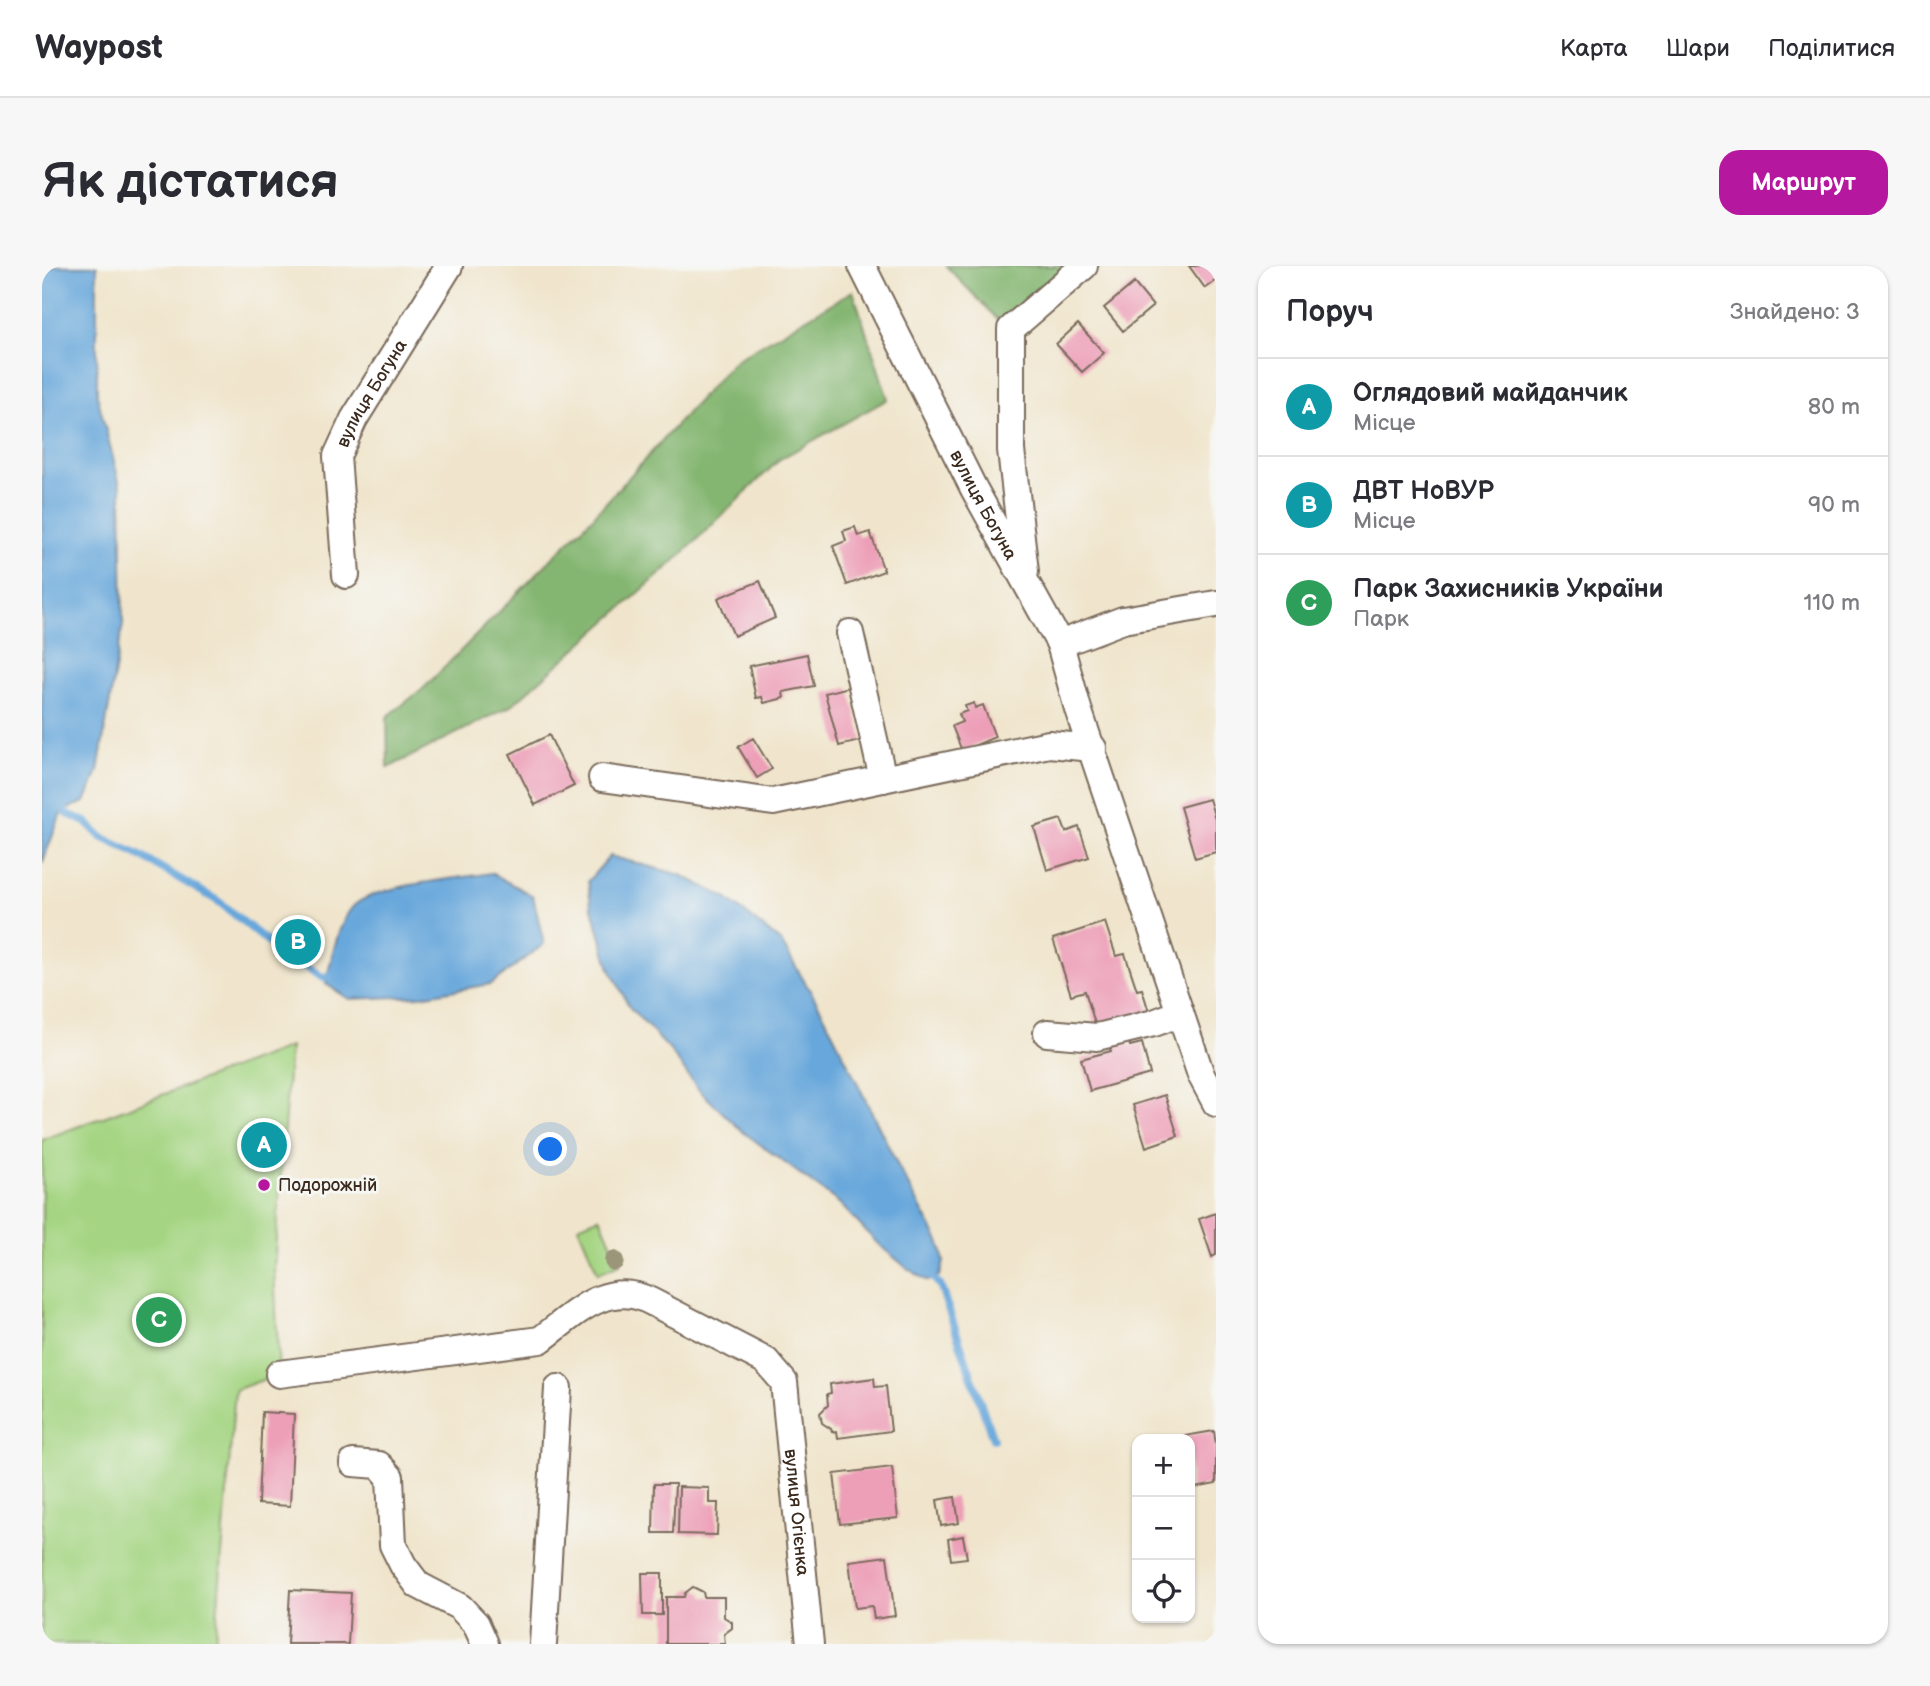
<!DOCTYPE html>
<html lang="uk">
<head>
<meta charset="utf-8">
<style>
  body { margin:0; font-family:"Balsamiq Sans",sans-serif; background:#f7f7f7; color:#2b2b33 }
  .controls { position:absolute; right:21px; bottom:21px; display:grid; overflow:hidden; border-radius:14px; box-shadow:0 2px 5px #0004 }
  .controls button { width:63px; height:63px; display:grid; place-items:center; padding:0; border:0; border-bottom:2px solid #e1e1e2; background:#fff; color:#2b2b33; font:35px sans-serif }
  .you { position:absolute; left:509px; top:884px; width:24px; height:24px; margin:-18px; border:5px solid #fff; border-radius:50%; background:#1a73e8; box-shadow:0 0 0 10px #1a73e833 }
  .badge { display:grid; place-items:center; width:46px; height:46px; border-radius:50%; background:#b5179e; color:#fff; font-size:23px; font-weight:700 }
  .pin { position:absolute; translate:-50% -50%; border:4px solid #fff; box-shadow:0 2px 7px #0006 }
  .list { margin:0; padding:0; list-style:none }
  h2 { display:flex; justify-content:space-between; align-items:center; height:91px; margin:0; padding:0 28px; font-size:30px }
  h2 small { font-size:23px; font-weight:400; color:#7c7c81 }
  .list li { display:grid; grid-template-columns:46px 1fr auto; gap:21px; align-items:center; box-sizing:border-box; height:98px; padding:0 28px; border-top:2px solid #e1e1e2 }
  .list b { display:block; font-size:26px; white-space:nowrap }
  .list p { margin:0; font-size:23px; white-space:nowrap; color:#7c7c81 }
  .list em { font-size:23px; font-style:normal; color:#7c7c81 }
  .icon { flex:none; width:38px; height:38px; fill:none; stroke:currentColor; stroke-width:2; stroke-linecap:round; stroke-linejoin:round }
  .map { position:relative; flex:none; width:1174px; height:1378px; overflow:hidden; border-radius:21px }
  header { display:flex; align-items:center; gap:42px; box-sizing:border-box; height:98px; padding:0 35px; background:#fff; border-bottom:2px solid #e1e1e2 }
  header strong { font-size:33px }
  nav { display:flex; gap:38px; margin-inline-start:auto; font-size:24px }
  .intro { display:flex; align-items:center; justify-content:space-between; box-sizing:border-box; height:168px; padding:0 42px }
  h1 { margin:0; font-size:49px }
  .button { padding:18px 32px; border-radius:21px; background:#b5179e; color:#fff; font-size:24px; font-weight:700 }
  main { display:flex; gap:42px; padding:0 42px }
  aside { flex:1; background:#fff; border-radius:21px; box-shadow:0 2px 5px #0004 }
  .map>svg:first-child { display:block }
  .green { fill:#a5d583; stroke:#708050; stroke-width:2 }
  .forest { fill:#84b671; stroke:#607048; stroke-width:2 }
  .water { fill:#68a7db; stroke:#52687c; stroke-width:2 }
  .lines { fill:none; stroke-linecap:round; stroke-linejoin:round }
  .stream { stroke:#68a7db; stroke-width:8 }
  .building { fill:#ed9fb8 }
  .minor-casing { stroke:#7a6b5b; stroke-width:30 }
  .minor { stroke:#fff; stroke-width:26 }
  .tree { fill:#9b967a }
  .poi-dot { fill:#b5179e; stroke:#f6f6f2; stroke-width:2.5 }
  .labels { text-anchor:middle; stroke-width:6; stroke-linejoin:round; paint-order:stroke }
  .street-label { font-size:18px; fill:#3b2a1e; stroke:#f6f6f2 }
  .poi-label { font-size:18px; fill:#3b2a1e; stroke:#f6f6f2; text-anchor:start }
</style>
</head>
<body>
<header>
<strong>Waypost</strong>
<nav><a>Карта</a><a>Шари</a><a>Поділитися</a></nav>
</header>
<div class="intro"><h1>Як дістатися</h1><a class="button">Маршрут</a></div>
<main>
<div class="map">
<svg width="1174" height="1378" viewBox="0 0 1174 1378">
  <rect width="100%" height="100%" fill="#f6f6f2"/>
  <filter id="ink" filterUnits="userSpaceOnUse"><feTurbulence type="fractalNoise" baseFrequency=".0143" numOctaves="2"/><feDisplacementMap in="SourceGraphic" scale="14" xChannelSelector="R" yChannelSelector="G"/><feConvolveMatrix kernelMatrix="1 2 1 2 8 2 1 2 1" color-interpolation-filters="sRGB"/></filter>
  <filter id="wash" filterUnits="userSpaceOnUse"><feTurbulence type="fractalNoise" baseFrequency=".00686" numOctaves="4" result="noise"/><feDisplacementMap in="SourceGraphic" scale="28" xChannelSelector="R" yChannelSelector="G"/><feGaussianBlur stdDeviation="1.57" result="paint"/><feColorMatrix in="noise" values="0 0 0 0 0 0 0 0 0 0 0 0 0 0 0 0 0 1.4 0 .05"/><feComposite in="paint" operator="in"/></filter>
  <g filter="url(#wash)">
    <rect width="100%" height="100%" fill="#f0e5cc"/>
    <path class="green" d="M248,781L232,1001L237,1108L193,1124L173,1378H0V874Z
      M558,951L578,998L556,1007L536,960Z"/>
    <path class="forest" d="M904,0H1027L959,57Z
      M811,25L846,133L738,193L635,293L469,440L346,502L345,451L383,421L551,251L692,95Z"/>
    <path class="water" d="M0,0H55V129L79,223L81,358L56,505L43,536L20,545L0,598Z
      M568,590L639,609L683,631L739,676L780,745L858,904L898,977L902,996L898,1009L886,1015L865,1002L836,978L797,937L700,865L656,823L627,783L588,742L568,703L549,639L546,615Z
      M449,607L491,630L502,678L449,718L379,730L307,733L284,718C288,697 297,650 315,637C343,618 413,613 449,607Z"/>
    <g class="lines">
      <path class="stream" d="M18,537L24,547L44,556L59,571L95,588L176,635L228,678L281,712L296,706
        M884,1005L898,1019L951,1173"/>
    </g>
    <g id="blocks">
      <path class="building" d="M1147,0H1174V14L1163,22Z
        M1092,17L1111,40L1081,65L1062,42Z
        M1036,58L1062,87L1040,106L1014,78Z
        M813,261L816,270L828,266L842,305L805,319L791,280L804,275L801,265Z
        M718,315L733,352L692,370L676,332Z
        M765,388L772,420L741,426L742,432L722,437L720,431L714,432L707,400Z
        M807,421L821,474L797,480L783,427Z
        M932,437L933,442L941,439L953,471L920,485L910,460L920,456L917,448L925,445L923,440Z
        M507,469L532,520L493,539L468,488Z
        M711,472L730,503L715,512L696,481Z
        M1167,533L1174,556V586L1153,592L1138,541Z
        M1019,553L1024,566L1037,561L1047,591L1005,604L992,561Z
        M1063,656L1074,690L1083,688L1095,724L1100,723L1107,746L1056,767L1043,725L1029,729L1011,673Z
        M1086,772L1088,780L1100,777L1108,808L1048,825L1039,793L1069,785L1066,777Z
        M1123,829L1136,870L1104,881L1091,839Z
        M1174,947V989L1170,991L1157,953Z
        M832,1112L833,1121L844,1120L849,1165L796,1172L795,1165L790,1166L789,1163L780,1157L778,1147L786,1139L785,1128L789,1127L788,1118Z
        M220,1146L252,1148L248,1240L216,1238Z
        M1172,1165L1174,1180V1218L1148,1223V1173H1137V1171Z
        M850,1201L856,1252L798,1258L792,1208Z
        M612,1218H633L631,1267H611Z
        M637,1221L667,1222V1237H676L675,1269L636,1268Z
        M913,1231L917,1257L899,1260L895,1234Z
        M921,1270L925,1292L909,1294L906,1273Z
        M845,1290L853,1350L832,1353L830,1340L813,1342L807,1295Z
        M600,1307H620V1349H601Z
        M651,1321L661,1326L662,1331H682V1351L690,1356V1362L682,1368L683,1378H624V1331H642L643,1327Z
        M248,1324L309,1327L306,1378H245Z"/>
    </g>
  </g>
  <g filter="url(#ink)">
    <use href="#blocks" fill-opacity="0" stroke="#7a6b5b" stroke-width="2"/>
    <g class="lines">
      <defs>
        <g id="minor">
          <path id="s1" d="M820,0L932,223L1018,378L1036,443L1159,809L1174,837"/>
          <path d="M983,306L969,184V63L1042,0"/>
          <path id="s2" d="M304,309L295,190L312,153L407,0"/>
          <path d="M808,367L841,513"/>
          <path d="M1018,378L1081,354L1174,338"/>
          <path d="M560,512L731,536L1007,478L1051,482"/>
          <path d="M1005,767L1055,771L1112,757L1138,747"/>
          <path id="s3" d="M237,1108L498,1074C532,1049 564,1013 608,1035L724,1095L742,1116L768,1378"/>
          <path d="M311,1197L337,1199L348,1211L351,1279L361,1299L376,1319L418,1341L434,1358L443,1378"/>
          <path d="M501,1378L516,1122"/>
        </g>
      </defs>
      <use href="#minor" class="minor-casing"/>
      <use href="#minor" class="minor"/>
    </g>
    <circle class="tree" cx="572" cy="995" r="10"/>
  </g>
  <circle class="poi-dot" cx="222" cy="919" r="7"/>
  <g class="labels">
    <g class="street-label">
      <text dy="6" stroke="none"><textPath href="#s2" startOffset="191">вулиця Богуна</textPath></text>
      <text dy="6" stroke="none"><textPath href="#s1" startOffset="268">вулиця Богуна</textPath></text>
      <text dy="6" stroke="none"><textPath href="#s3" startOffset="677">вулиця Огієнка</textPath></text>
    </g>
    <g class="poi-label">
      <text x="236" y="925">Подорожнiй</text>
    </g>
  </g>
</svg>
<div class="controls">
<button>+</button>
<button>−</button>
<button><svg class="icon" aria-label="locate" viewBox="0 0 24 24"><circle cx="12" cy="12" r="6"/><path d="M12 2v4M12 18v4M2 12h4M18 12h4"/></svg></button>
</div>
<div class="you"></div>
<div class="pin badge" style="left:222px;top:879px;background:#0f9aa8">A</div>
<div class="pin badge" style="left:256px;top:676px;background:#0f9aa8">B</div>
<div class="pin badge" style="left:117px;top:1054px;background:#2e9e5b">C</div>
</div>
<aside>
<h2>Поруч<small>Знайдено: 3</small></h2>
<ul class="list">
<li><span class="badge" style="background:#0f9aa8">A</span><div><b>Оглядовий майданчик</b><p>Місце</p></div><em>80 m</em></li>
<li><span class="badge" style="background:#0f9aa8">B</span><div><b>ДВТ НоВУР</b><p>Місце</p></div><em>90 m</em></li>
<li><span class="badge" style="background:#2e9e5b">C</span><div><b>Парк Захисників України</b><p>Парк</p></div><em>110 m</em></li>
</ul>
</aside>
</main>
</body>
</html>
